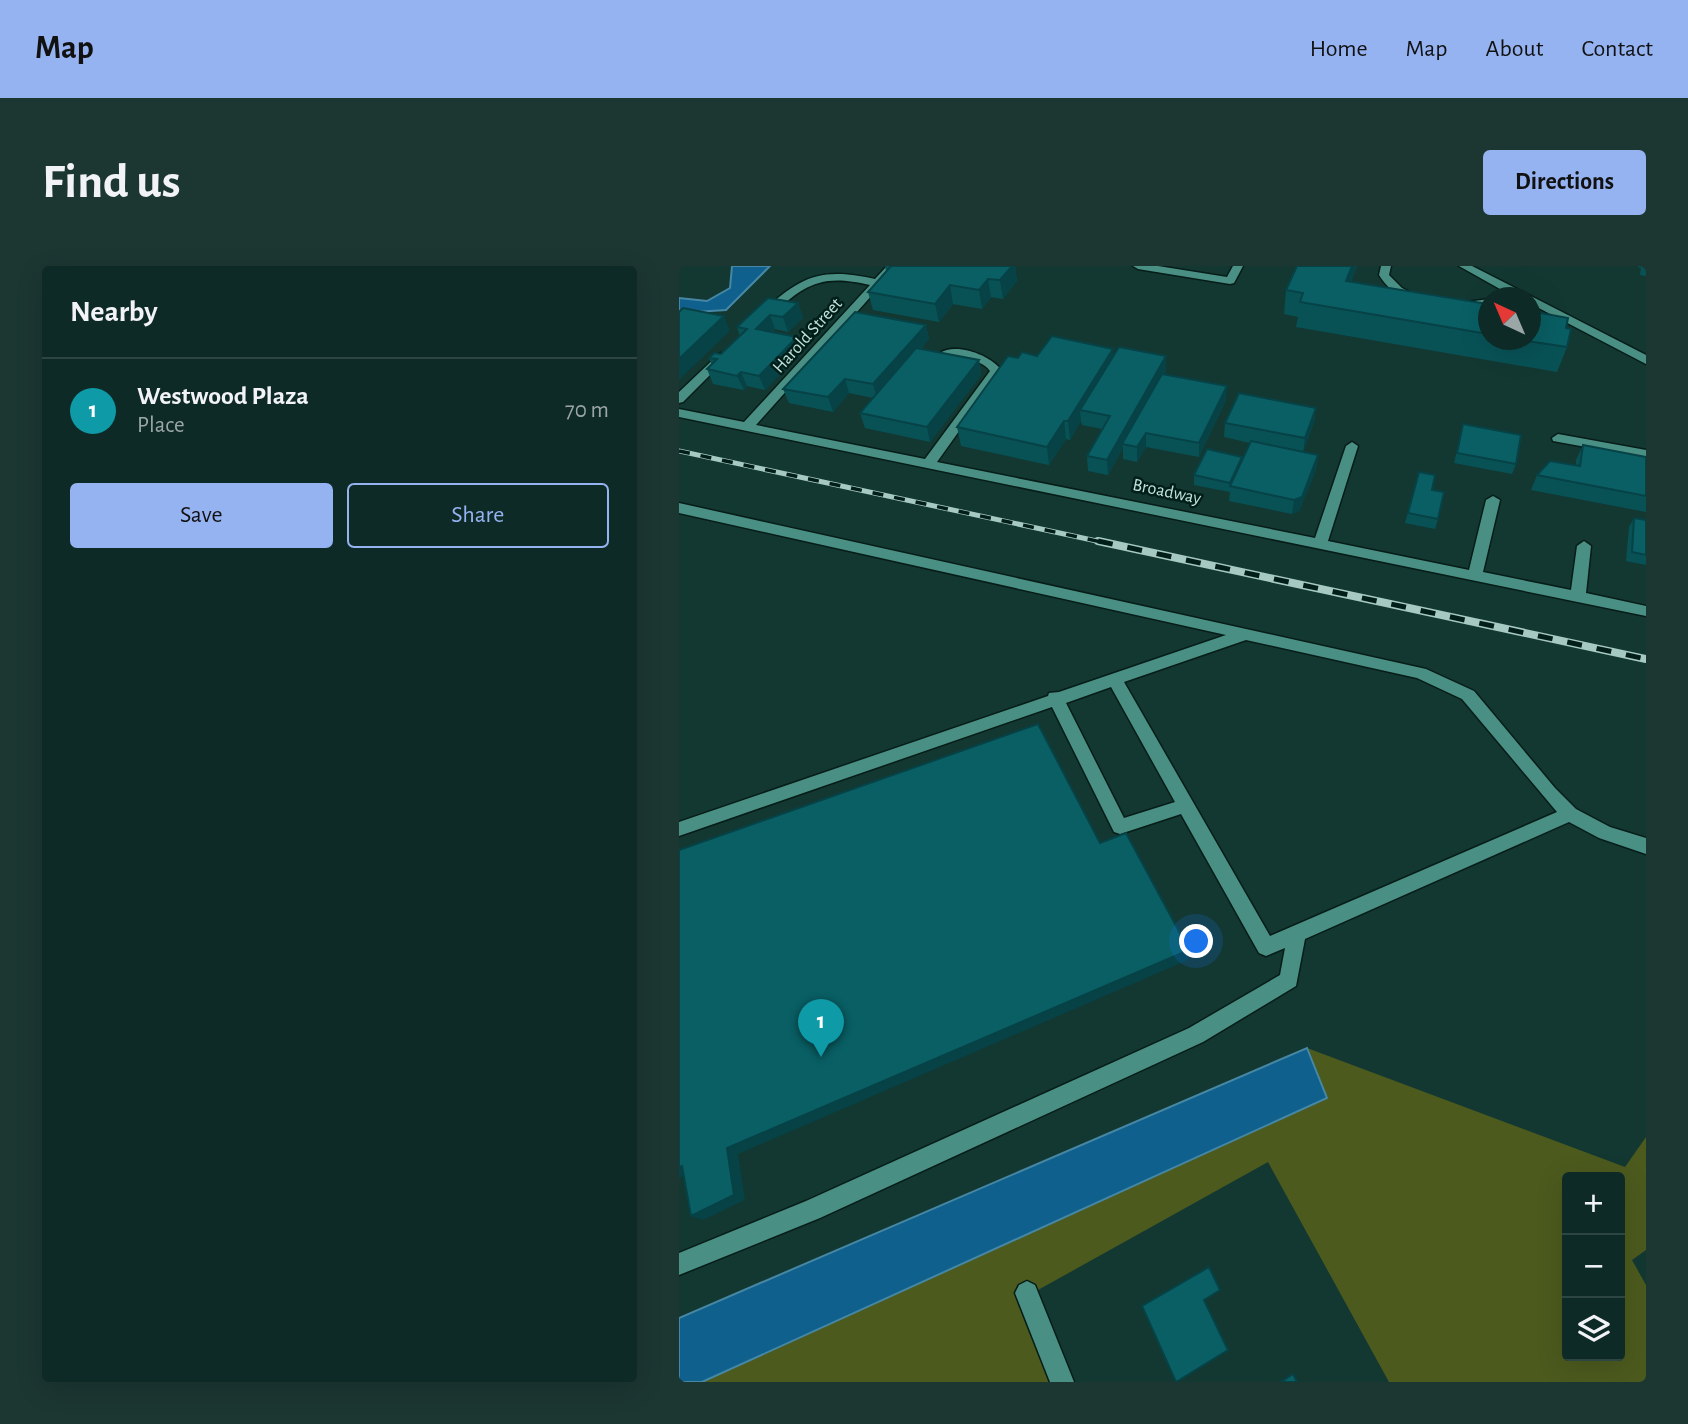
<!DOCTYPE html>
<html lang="en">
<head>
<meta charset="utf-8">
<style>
  body { margin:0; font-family:"Alegreya Sans",sans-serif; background:#1c3632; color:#f1f3f6 }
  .controls { position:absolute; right:21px; bottom:21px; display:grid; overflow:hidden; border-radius:7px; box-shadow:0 7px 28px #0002 }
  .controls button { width:63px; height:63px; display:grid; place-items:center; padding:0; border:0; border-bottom:2px solid #2e4643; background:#0e2a26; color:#f1f3f6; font:35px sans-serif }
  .compass { position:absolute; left:799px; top:21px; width:63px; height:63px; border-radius:50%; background:#0e2a26; box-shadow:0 7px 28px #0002; rotate:316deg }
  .you { position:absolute; left:518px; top:676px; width:24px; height:24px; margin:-18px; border:5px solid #fff; border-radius:50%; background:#1a73e8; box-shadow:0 0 0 10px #1a73e833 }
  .badge { display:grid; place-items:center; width:46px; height:46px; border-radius:50%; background:#95b2f1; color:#fff; font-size:23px; font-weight:700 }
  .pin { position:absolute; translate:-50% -58px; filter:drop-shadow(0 2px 4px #0008) }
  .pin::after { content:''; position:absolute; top:37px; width:24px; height:21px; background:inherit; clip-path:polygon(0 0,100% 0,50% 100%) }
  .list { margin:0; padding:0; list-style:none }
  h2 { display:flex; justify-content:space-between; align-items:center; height:91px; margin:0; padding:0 28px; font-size:30px }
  h2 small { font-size:23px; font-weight:400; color:#9ba7a7 }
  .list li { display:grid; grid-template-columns:46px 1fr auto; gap:21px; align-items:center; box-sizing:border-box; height:105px; padding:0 28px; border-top:2px solid #2e4643 }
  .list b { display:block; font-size:26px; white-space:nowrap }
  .list p { margin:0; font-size:23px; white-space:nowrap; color:#9ba7a7 }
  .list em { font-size:23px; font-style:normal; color:#9ba7a7 }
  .actions { display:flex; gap:14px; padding:21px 28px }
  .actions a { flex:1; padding:16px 0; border:2px solid #95b2f1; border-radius:7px; text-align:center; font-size:24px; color:#95b2f1 }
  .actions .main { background:#95b2f1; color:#111 }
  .icon { flex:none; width:38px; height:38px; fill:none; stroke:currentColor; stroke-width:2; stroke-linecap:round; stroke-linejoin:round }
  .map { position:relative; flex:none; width:967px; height:1116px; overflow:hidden; border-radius:7px }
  header { display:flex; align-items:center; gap:42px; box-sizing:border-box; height:98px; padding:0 35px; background:#95b2f1; color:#111 }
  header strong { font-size:33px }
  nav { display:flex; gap:38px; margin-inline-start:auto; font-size:24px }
  .intro { display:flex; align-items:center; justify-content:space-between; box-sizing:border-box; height:168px; padding:0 42px }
  h1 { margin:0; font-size:49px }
  .button { padding:18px 32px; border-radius:7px; background:#95b2f1; color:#111; font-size:24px; font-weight:700 }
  main { display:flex; gap:42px; padding:0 42px }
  aside { flex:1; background:#0e2a26; border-radius:7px; box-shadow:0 7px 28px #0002 }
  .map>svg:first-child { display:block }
  .green { fill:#4c5a1e; fill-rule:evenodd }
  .water { fill:#10608d; stroke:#4587a4; stroke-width:2 }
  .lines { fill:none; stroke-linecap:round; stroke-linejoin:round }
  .minor-casing { stroke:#071d19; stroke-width:3 }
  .minor { fill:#4a8f83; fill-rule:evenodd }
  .rail-far1-casing { stroke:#a6c9c1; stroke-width:5 }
  .rail-casing { stroke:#a6c9c1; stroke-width:8 }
  .rail-far1 { stroke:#011e19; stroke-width:3.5; stroke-dasharray:11; stroke-linecap:butt }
  .rail { stroke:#011e19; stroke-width:5; stroke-dasharray:15; stroke-linecap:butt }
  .wall { fill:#085256 }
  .shaded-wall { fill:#064246 }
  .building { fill:#095f64; stroke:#064246; stroke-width:2 }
  .labels { text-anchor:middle; stroke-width:5; stroke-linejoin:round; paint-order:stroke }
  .far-street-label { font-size:18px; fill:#c1e3db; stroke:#011e19 }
</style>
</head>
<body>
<header>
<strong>Map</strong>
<nav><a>Home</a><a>Map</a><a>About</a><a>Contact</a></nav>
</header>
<div class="intro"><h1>Find us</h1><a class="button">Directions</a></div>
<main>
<aside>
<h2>Nearby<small></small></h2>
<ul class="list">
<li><span class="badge" style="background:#0f9aa8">1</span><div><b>Westwood Plaza</b><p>Place</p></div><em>70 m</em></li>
</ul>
<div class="actions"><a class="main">Save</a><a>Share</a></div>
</aside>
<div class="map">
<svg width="967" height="1116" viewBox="0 0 967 1116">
  <rect width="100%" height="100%" fill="#133832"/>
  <path class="green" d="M628,782L946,901L967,871V984L953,994L967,1019V1116H710L589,896L350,1029L377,1112L369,1116H23L648,832ZM888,911H941V1090H888Z"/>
  <path class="water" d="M53,0H91L47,44L0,47V32L28,35L51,22Z
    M628,782L648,832L23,1116H0V1052Z"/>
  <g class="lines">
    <defs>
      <path id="minor" d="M208,0H219L77,159L246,193L311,105C298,88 276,97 261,87C276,76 313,89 323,105L258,196L636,272L667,180L673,176L679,180L649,275L790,304L807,234L814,230L821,234L804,306L892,324L898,280L905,275L912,280L907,327L967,340V350L0,151V143L65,156L191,19C141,7 125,19 89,52H81V48C122,10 141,1 196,13Z
        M454,0H479L548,11L554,0H564L555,17L551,18L459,3Z
        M702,0H712L710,9L723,22L743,32V36C725,38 709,23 700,9Z
        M780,0H793L967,89V98L852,38V32H837Z
        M810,33V39L780,43L774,40L780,37Z
        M41,87L51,89L4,136L0,137V126Z
        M879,168L967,184V192L874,175L873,172Z
        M0,237L747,403L795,425L876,522L897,543L931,561L967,572V588L920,572L890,556L626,673L617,720L524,776L141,952L0,1009V987L127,935L510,762L601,709L606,682L587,690L580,687L502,548L441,568L435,566L373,441L0,570V556L369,430L370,427L380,426L547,369L0,247ZM567,374L738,412L783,433L878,546L591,670L445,416ZM432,421L496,536L445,552L387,437Z
        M348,1015L356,1019L395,1116H371L336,1027L340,1019Z"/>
    </defs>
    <use href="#minor" class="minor-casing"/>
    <use href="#minor" class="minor"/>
    <defs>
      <path id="rail-far1" d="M0,185L427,277"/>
      <path id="rail" d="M419,275L967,393"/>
    </defs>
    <use href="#rail-far1" class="rail-far1-casing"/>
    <use href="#rail" class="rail-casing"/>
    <use href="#rail-far1" class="rail-far1"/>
    <use href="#rail" class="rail"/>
  </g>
  <path class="wall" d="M206,0H336L338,15L324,33L312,31L303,43L274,38L260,56L194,44L189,26L207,5Z
    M618,0H678L672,16L809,38V74H851L887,62L888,81L878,106L617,61L619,51L605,48L607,24Z
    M959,0H967V10L961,9L962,2L959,1Z
    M119,37L124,52L109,66L96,63L94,66L118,71L123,86L86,124L68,120L65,124L34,118L28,103L33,99L30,92L42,88L61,70L58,61Z
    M247,59L250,73L242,83L300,94L302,109L251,176L186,162L181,147L194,132L170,127L154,146L110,137L104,123Z
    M487,90V104L485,109L547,134L520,191L467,181L458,196L444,193V182L429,209L409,205L408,190L423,163L403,159L402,155L391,174L387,173L370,199L282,180L278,161L339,92Z
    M637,142L635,156L624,186L639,189L637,204L620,245L613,248L550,235L551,226L515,219V209L563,191V195L571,177L545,171L546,157Z
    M784,158L837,198L833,208L775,197Z
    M904,179L967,191V246L852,224L858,209L897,200V194Z
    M740,206L753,224L759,253L756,263L726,257Z
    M955,252L967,254V299L947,295L950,261Z"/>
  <path class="shaded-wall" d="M325,0H336L338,15L324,33L321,14Z
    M673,0H678L663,39L667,15Z
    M309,13L312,31L303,43L300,24Z
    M271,19L274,38L260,56L256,38Z
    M119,37L124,52L109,66L104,51Z
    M91,49L96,63L82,77L77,63Z
    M45,50L51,65L0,114V93Z
    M247,59L250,73L198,133L194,118Z
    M118,71L123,86L86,124L80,110Z
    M434,83L435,101L401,144L402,155L391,174L389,155Z
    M487,90V104L446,179L443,178L444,182L429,209L428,194Z
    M300,94L302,109L251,176L248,161Z
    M62,106L68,120L65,124L58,110Z
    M166,113L170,127L154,146L149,131Z
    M548,120L547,134L520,191V177Z
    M637,142L635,156L624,187L626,172Z
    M385,155L387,173L370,199L368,181Z
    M467,167V181L458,196V181Z
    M639,189L637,204L620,245L613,248L615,234Z
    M510,684L509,694L59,888L66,934L24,954L12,950L48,882Z
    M3,900L15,905L0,912V901Z"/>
  <path class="building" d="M212,0H333L321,14L309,13L300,24L271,19L256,38L189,26Z
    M618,0H673L667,15L809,38V68L621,36L624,27L607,24Z
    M89,32L119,37L104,51L91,49L77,63L118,71L80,110L62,106L58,110L28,103L38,93L30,92L35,87L42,88L68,63L58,61Z
    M4,42L45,50L0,93V46Z
    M851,45L889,52L887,62L892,63L888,81L842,74H851Z
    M176,46L247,59L194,118L166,113L149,131L104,123Z
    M373,70L434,83L389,155H385L368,181L278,161L329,90L339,92L343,86L358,90Z
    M440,81L487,90L428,194L408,190L431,150L401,144Z
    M237,82L300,94L248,161L181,147Z
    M483,108L548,120L520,177L467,167L458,181L443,178Z
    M560,127L637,142L626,172L546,157Z
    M784,158L842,169L837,198L778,187Z
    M572,175L639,189L623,231L615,234L551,220Z
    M904,179L967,191V230L858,209L871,195L901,200Z
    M528,183L563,191L551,217L515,209Z
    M740,206L756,209L753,224L765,226L759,253L729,247Z
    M955,252L967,254V289L953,286Z
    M359,458L421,577L447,567L510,684L48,882L55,929L12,950L3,900L0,901V584Z
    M530,1001L541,1024L525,1034L549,1084L497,1116L463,1040Z
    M614,1108L618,1116H602Z"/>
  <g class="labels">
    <g class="far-street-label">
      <text transform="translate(128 69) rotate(-48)" y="6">Harold Street</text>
      <text transform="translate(488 225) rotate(12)" y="6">Broadway</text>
    </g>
  </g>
</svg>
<div class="controls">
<button>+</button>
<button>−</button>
<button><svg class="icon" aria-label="layers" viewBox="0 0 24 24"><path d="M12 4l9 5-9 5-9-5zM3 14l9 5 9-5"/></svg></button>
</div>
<svg class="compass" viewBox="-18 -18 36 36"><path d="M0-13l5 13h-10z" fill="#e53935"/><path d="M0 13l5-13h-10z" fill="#9ba7a7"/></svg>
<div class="you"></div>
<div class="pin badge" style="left:142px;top:791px;background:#0f9aa8">1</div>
</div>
</main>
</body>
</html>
